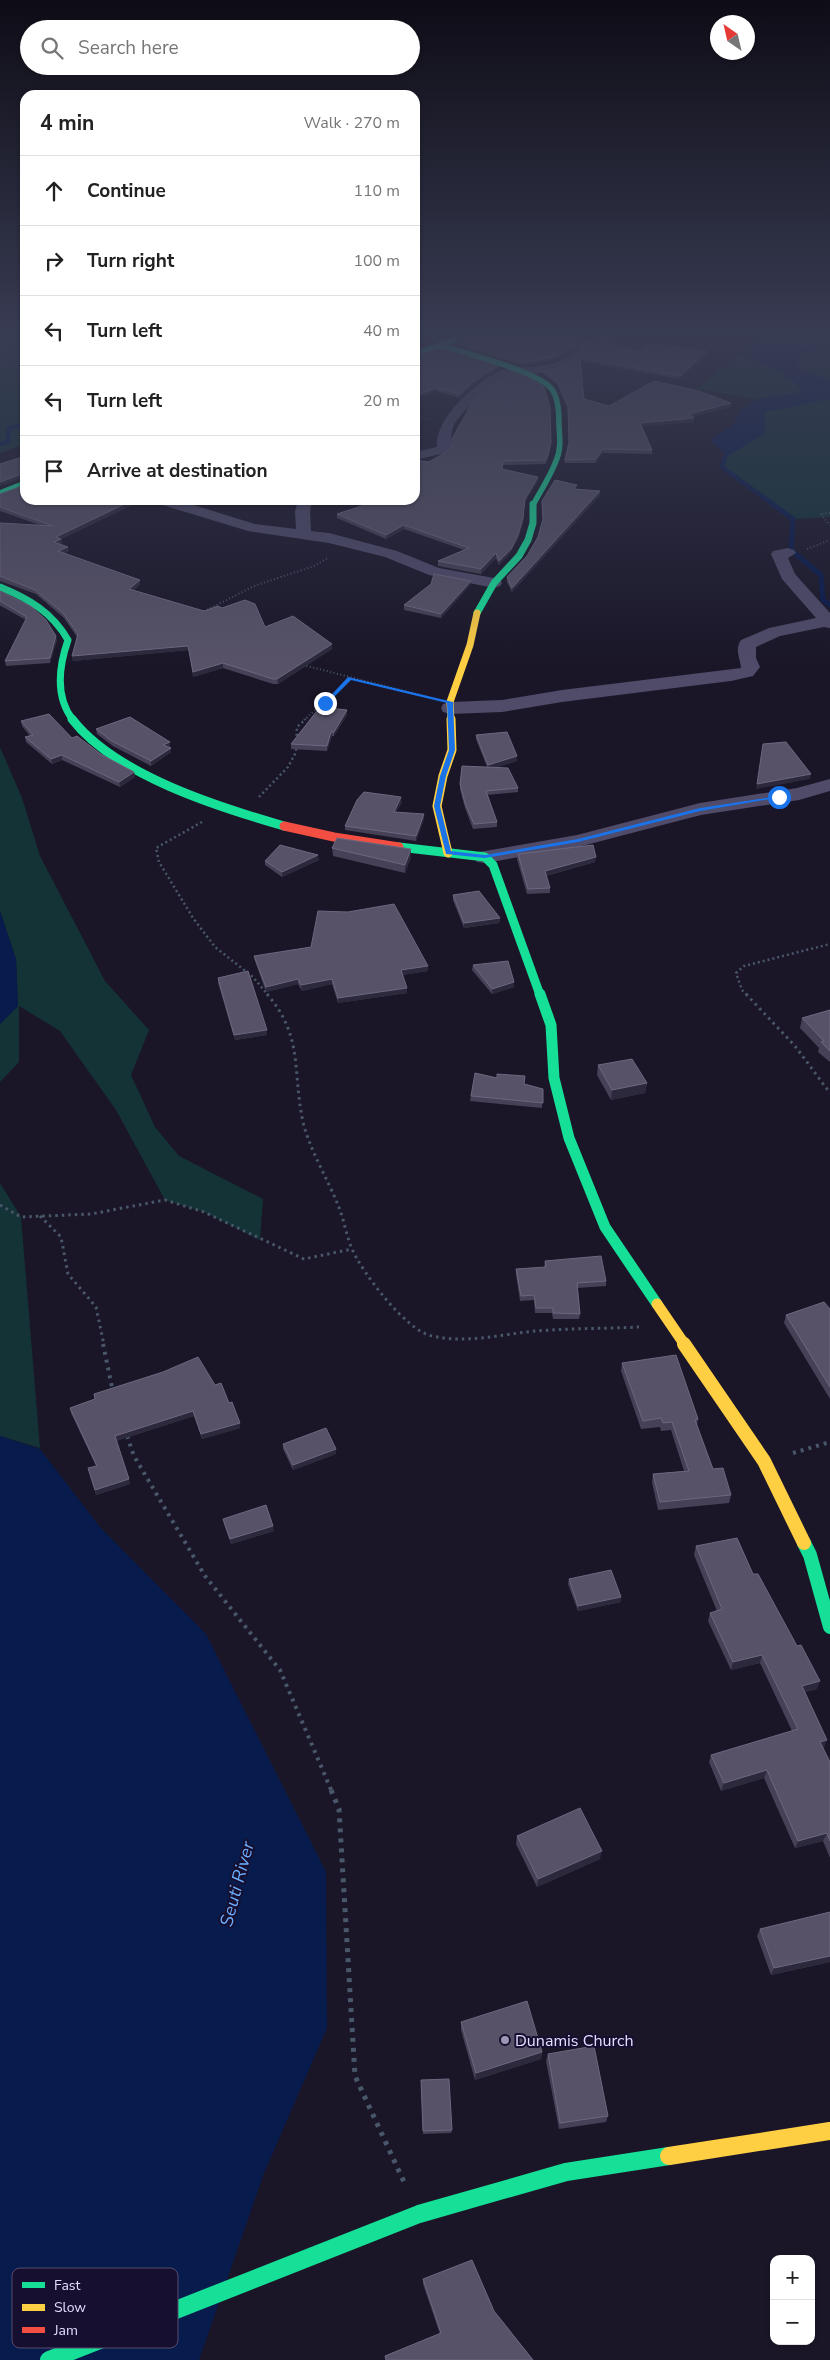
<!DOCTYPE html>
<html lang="en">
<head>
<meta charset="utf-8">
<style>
  body { margin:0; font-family:"Nunito Sans",sans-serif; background:#f2f2f2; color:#222 }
  .controls { position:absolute; right:15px; bottom:15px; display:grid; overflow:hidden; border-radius:10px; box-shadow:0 1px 4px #0004 }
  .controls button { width:45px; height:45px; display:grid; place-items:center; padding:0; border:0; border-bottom:1px solid #e0e0e0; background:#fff; color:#222; font:25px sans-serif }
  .compass { position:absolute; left:710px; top:15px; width:45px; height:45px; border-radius:50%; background:#fff; box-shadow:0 1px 4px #0004; rotate:326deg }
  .stop { position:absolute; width:15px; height:15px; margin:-11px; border:4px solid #1a73e8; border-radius:50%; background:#fff }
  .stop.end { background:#1a73e8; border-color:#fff; box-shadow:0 1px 5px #0008 }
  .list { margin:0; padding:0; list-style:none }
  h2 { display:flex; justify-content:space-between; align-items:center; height:65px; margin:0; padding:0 20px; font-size:21px }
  h2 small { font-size:16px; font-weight:400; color:#767676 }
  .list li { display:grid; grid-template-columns:32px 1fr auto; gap:15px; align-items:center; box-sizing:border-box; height:70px; padding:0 20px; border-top:1px solid #e0e0e0 }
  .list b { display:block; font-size:19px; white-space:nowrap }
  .list em { font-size:16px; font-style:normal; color:#767676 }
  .icon { flex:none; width:28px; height:28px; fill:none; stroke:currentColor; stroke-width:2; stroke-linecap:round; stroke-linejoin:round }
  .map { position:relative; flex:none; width:830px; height:2360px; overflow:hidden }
  .search { position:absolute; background:#fff; box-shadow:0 1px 4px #0004; left:20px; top:20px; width:400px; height:55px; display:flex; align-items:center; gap:12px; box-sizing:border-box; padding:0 18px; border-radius:28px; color:#767676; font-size:19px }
  .panel { position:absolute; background:#fff; box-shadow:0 1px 4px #0004; left:20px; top:90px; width:400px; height:415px; border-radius:15px }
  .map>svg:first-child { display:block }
  .green { fill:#133337 }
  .water { fill:#081b4d }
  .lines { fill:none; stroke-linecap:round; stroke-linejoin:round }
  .stream-far1 { stroke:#081b4d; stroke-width:4.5 }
  .stream { stroke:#081b4d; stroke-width:5 }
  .path-far5 { stroke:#49576a; stroke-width:1; stroke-dasharray:1 2; stroke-linecap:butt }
  .path-far4 { stroke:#49576a; stroke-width:2; stroke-dasharray:1 2.5; stroke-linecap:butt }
  .path-far3 { stroke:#49576a; stroke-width:2.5; stroke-dasharray:2 3; stroke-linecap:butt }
  .path-far2 { stroke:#49576a; stroke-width:3; stroke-dasharray:2.5 4; stroke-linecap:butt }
  .path-far1 { stroke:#49576a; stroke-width:4; stroke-dasharray:3 5; stroke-linecap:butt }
  .path { stroke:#49576a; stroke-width:5; stroke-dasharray:4 6; stroke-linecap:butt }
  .street { fill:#4f4b69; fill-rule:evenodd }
  .fast-far5 { stroke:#16e098; stroke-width:5.5 }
  .fast-far4 { stroke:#16e098; stroke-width:7 }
  .fast-far3 { stroke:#16e098; stroke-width:9 }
  .fast-far2 { stroke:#16e098; stroke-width:11 }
  .fast-far1 { stroke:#16e098; stroke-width:14 }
  .fast { stroke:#16e098; stroke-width:18 }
  .slow-far4 { stroke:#ffcf43; stroke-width:7 }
  .slow-far3 { stroke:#ffcf43; stroke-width:9 }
  .slow-far2 { stroke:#ffcf43; stroke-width:11 }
  .slow-far1 { stroke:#ffcf43; stroke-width:14 }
  .slow { stroke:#ffcf43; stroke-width:18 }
  .jam { stroke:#f24e42; stroke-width:9 }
  .wall { fill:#464156 }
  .shaded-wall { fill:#2d293c }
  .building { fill:#575268; stroke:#6d6780 }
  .route { fill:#1a73e8 }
  .poi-dot { fill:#9d97b4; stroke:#170f2f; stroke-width:2 }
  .labels { text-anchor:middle; stroke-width:4; stroke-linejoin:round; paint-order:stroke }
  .near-poi-label { font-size:16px; fill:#e4ddff; stroke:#170f2f; text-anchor:start }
  .near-water-label { font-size:18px; font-style:italic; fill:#6baeff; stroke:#170f2f }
  .key { fill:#170f2f; stroke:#544d6d; stroke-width:1 }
  .key-label { font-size:14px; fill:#e4ddff }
</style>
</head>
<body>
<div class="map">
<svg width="830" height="2360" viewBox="0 0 830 2360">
  <rect width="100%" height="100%" fill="#1a1628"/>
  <path class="green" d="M0,335H25V444L0,453Z
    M830,343V383L795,369L798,355Z
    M738,355C757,362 793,373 803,392L758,399L697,389Z
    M830,397V517L793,519L722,467L727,453L762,433L763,410C785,402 808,404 830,397Z
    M0,747L22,798L40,856L105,981L149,1030L131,1075L155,1127L179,1156L263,1199L260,1240L204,1212L165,1200L116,1110L60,1031L19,1006V1062L0,1082V1024L18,1006L16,959L0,911Z
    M0,1183L21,1217L40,1448L0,1436Z"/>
  <path class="water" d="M763,335H830V343L798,355L795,369L830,383V397C808,404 786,402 764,410L762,433L726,454L710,440L733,425L742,409L758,399L802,392C794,373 756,362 738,355Z
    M0,911L16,959L18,1006L0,1024Z
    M0,1436L40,1449L100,1527L206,1634L326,1872L327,2028L264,2173L199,2360H0Z"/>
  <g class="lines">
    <path class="stream-far1" d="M830,343L798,355L795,369L830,383
      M0,444L8,442L9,428L25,425
      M774,505L722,467L726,454L762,433L763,410L830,397"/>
    <path class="stream" d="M772,504L793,519L791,550L821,575L823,600L830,605"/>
    <path class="path-far5" d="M415,415L431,420"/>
    <path class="path-far4" d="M830,513L820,514L830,525
      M807,549L830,540
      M201,613L254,586L314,566L328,558
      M303,665L428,697
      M304,720L350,679"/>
    <path class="path-far3" d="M259,797L288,767L296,752L297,727L306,719
      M202,822L156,848L159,862L193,918L215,947L253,977L268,995
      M747,995L742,990L736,973L744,966L830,944"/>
    <path class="path-far2" d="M267,994C304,1037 292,1071 303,1122C309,1148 328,1180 338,1205C344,1219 346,1235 352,1249C362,1272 406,1331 432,1336C463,1343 495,1336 526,1332C563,1328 601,1329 639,1327
      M746,994L795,1046L830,1093
      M0,1205L21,1217L91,1214L165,1200L204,1212L304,1259L352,1249
      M40,1216L61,1237L68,1274L96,1307L104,1345"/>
    <path class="path-far1" d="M103,1344L113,1392
      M127,1436L134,1456L205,1576L280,1670L332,1792
      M793,1453L830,1442"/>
    <path class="path" d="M331,1790L339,1809L355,2076L404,2182"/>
    <path class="street" d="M457,335H475L458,342H450L448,340Z
      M599,335H618L589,348L586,356C571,367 551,372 532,374C526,374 519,372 513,374C496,379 465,408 455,423C449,432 454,444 449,452L415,460V452L437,447C434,417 483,374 510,367C517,365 523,367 529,367C546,366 563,361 576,352L579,343Z
      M154,500H177L255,524L296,529L295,512L298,500H312L310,512L311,531L329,533L397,551L439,568L494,578L500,580L502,583L500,586L494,588L429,575L385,557L329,543L248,531L156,503Z
      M788,548L794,550L796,553L788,558L795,574L830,613V628L824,627L780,636L756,647V658L760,667L753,676L731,681L562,702L502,712L450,714L443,712L441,708L443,704L450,702L502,700L562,690L741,668C741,660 734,650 741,640L769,628L816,618L782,579L771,554L773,551Z
      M830,779V791L799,800L701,815L578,847L485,863L477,862L474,857L477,852L485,851L577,835L700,803L797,788Z"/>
    <path class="fast-far5" d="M439,345C465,353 532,370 550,387C559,396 559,415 559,427C560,439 561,450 556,461C550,477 541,490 533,505
      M415,354L454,340
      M0,493L25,483"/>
    <path class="fast-far4" d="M0,587C29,599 52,612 68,640C59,666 55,697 73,720
      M477,613L494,583L519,556L528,540L533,523V504"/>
    <path class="fast-far3" d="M72,719C115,775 218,807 284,826
      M399,847L485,857L493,865L540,995"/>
    <path class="fast-far2" d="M540,994L551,1025L554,1078L569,1138L605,1227L657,1304"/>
    <path class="fast-far1" d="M804,1543L810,1555L830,1627"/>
    <path class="fast" d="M49,2360L419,2214L566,2172L669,2156"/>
    <path class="slow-far4" d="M451,720L450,702L470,645L477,613"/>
    <path class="slow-far3" d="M448,853L437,806L443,776L452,750L451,719"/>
    <path class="slow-far2" d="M657,1304L685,1345"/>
    <path class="slow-far1" d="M684,1344L764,1461L804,1543"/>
    <path class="slow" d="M669,2156L830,2131"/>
    <path class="jam" d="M284,826L334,837L399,847"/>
  </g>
  <path class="wall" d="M588,337L578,341L574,351L553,361L529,365L518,364L460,346V340Z
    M609,342L638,351L706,355L679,379L582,361V358Z
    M415,356L498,369L473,386L460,398L436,391L415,400Z
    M543,371L584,399L609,406L731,407L692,417L694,422L641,426L652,450V454L603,453L596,463H564L569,443L568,409L557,384L543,374Z
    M551,442L548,459L546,464L503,465L502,469L538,481L524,503L523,523L518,539L510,553L499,565L496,558L481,574L438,566V561L464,550L404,529L386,539L337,518V514L377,501L373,500H415L429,462Z
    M577,489L600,491V495L512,592L507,582V577L527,556L538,537L543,520L542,501Z
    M0,494L134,504L61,539L62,543L60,544L69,551L64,553L140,580V584L134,590L204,611L265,627L332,649L278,684H273L223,668L193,677L189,650L73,661L72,656L77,637L64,618L36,594L0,581V523L40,525L0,511Z
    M471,581L470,585L441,618L404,610V605Z
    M0,591L57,640L50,663L6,666L5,661L26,620L1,606H0Z
    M347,710V715L334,736H332L327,751L291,749V744Z
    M21,721L72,738L134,772L135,777L120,787L62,760L52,764L26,742L25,737L30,736L22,726Z
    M96,729L170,742V746L169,747L171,748V752L151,766L113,746L97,734Z
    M476,735L517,756V761L497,767L518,788V792L487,795L497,822V827L473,829L465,808L460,789V784L487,767L476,739Z
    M402,802L396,812L424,819L416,841L345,830V826Z
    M332,848L411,857L405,873L333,856Z
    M518,854L595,862L546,876L550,888V893L527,894L517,859Z
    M319,860L282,877L265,865V861Z
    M453,895L500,918L499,923L464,928L453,900Z
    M254,956L428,966V971L402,975L407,993L338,1003L332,984L302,991L298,984L266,992L255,961Z
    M473,965L514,982V987L492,994L472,970Z
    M218,978L267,1035L235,1040L218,983Z
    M830,1010V1062L818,1052L819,1048L800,1028L802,1018Z
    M598,1065L647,1083L645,1093L611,1100L597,1075Z
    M524,1084L543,1089L542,1108L470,1101L471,1096Z
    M545,1261L606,1281V1286L577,1288L580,1314L579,1319H553L552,1313H535L534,1300L520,1301L516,1274V1269L544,1268Z
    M830,1309V1399L784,1323L786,1315Z
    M622,1363L698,1419L697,1425L713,1469L731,1495L729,1503L658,1510L652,1482L653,1474L684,1471L671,1430L661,1431L660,1427L641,1429L621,1371Z
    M215,1385L229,1403L240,1423V1428L202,1439L194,1416L116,1441L130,1484L96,1495L88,1468L96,1466L71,1413L70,1408Z
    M283,1444L336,1449V1454L293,1470L283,1449Z
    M223,1519L274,1531L231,1544L224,1524Z
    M696,1546L753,1574L817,1689L805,1692L824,1748H823L830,1762V1858L823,1841L795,1848L764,1778L721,1791L709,1762L711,1755L792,1731L760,1663L731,1670L708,1621L710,1613L717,1611L694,1555Z
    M569,1579L621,1602L578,1611L568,1584Z
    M517,1836L600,1859L537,1887L516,1844Z
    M830,1912V1962L771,1975L757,1936L760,1929Z
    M461,2022L542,2052L541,2059L475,2080L461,2030Z
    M548,2054L608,2116L606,2122L559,2129L546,2061Z
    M421,2080L452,2130L451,2133L423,2134Z
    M423,2279L494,2311L533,2360H386L385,2356L440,2334L423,2284Z"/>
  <path class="shaded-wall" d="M586,335H589L588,337L578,341L574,351L553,361L529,365V362Z
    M707,351L706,355L679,379L680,376Z
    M498,366V369L473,386L460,398V394L473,382Z
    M436,388V391L415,400V396Z
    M731,403V407L689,418V414Z
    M694,418V422L639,427L640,423Z
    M551,442L548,459L546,464V460Z
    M603,449V453L596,463V459Z
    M25,473V478L0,486V482Z
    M538,477V481L524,503L523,523L518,539L510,553L499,565V561L525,499Z
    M600,491V495L512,592V588Z
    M133,500H134V504L61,539L62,543L55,546L54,542L56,537Z
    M404,525V529L386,539V535Z
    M68,547L69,551L58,555V551Z
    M496,553V558L481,574V569Z
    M140,580V584L130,594L129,589Z
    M471,581L470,585L441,618V614Z
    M56,636L57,640L50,663V658Z
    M332,644V649L278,684L277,679Z
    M188,646L189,650L73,661L72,656Z
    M223,663V668L193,677V672Z
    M347,710V715L334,736V732Z
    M331,732L332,736L327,751V746Z
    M170,742V746L163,750V745Z
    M171,748V752L151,766V761Z
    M62,755V760L52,764L51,759Z
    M517,756V761L488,770V765Z
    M134,772L135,777L120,787L119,782Z
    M811,774L810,779L756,789L757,784Z
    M401,797L402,802L394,816V812Z
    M424,814V819L416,841V836Z
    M411,849V857L405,873V865Z
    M318,855L319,860L282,877V872Z
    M596,857L595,862L545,876V871Z
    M500,918L499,923L464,928V923Z
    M428,966V971L401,975V970Z
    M298,979V984L266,992V987Z
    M332,979V984L302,991L301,985Z
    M514,982V987L492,994V989Z
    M407,988V993L338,1003V998Z
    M267,1030V1035L235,1040L234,1035Z
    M647,1083L645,1093L611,1100L612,1090Z
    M193,1411L194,1416L116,1441L115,1436Z
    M240,1423V1428L202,1439L201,1434Z
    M336,1449V1454L293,1470V1465Z
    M129,1479L130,1484L96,1495L95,1490Z
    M273,1526L274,1531L231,1544L230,1539Z
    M621,1597V1602L578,1611V1606Z
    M762,1655L760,1663L731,1670L733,1662Z
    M820,1681L817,1689L800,1694L802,1686Z
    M827,1740L824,1748L817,1750L820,1742Z
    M767,1770L764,1778L721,1791L724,1783Z
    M827,1833L823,1841L795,1848L798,1841Z
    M602,1851L600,1859L537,1887L538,1879Z
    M830,1956V1962L771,1975L774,1968Z
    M542,2052L541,2059L475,2080L476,2073Z"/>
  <path class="building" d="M472,335H586L579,338L575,347L554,357L529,362L519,361L460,342H462L460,340Z
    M609,338L608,342L638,351L650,344L707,351L680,376L582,358L588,353L591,346Z
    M440,348L498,366L473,382L460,394L436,388L415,396V356Z
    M580,359L584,399L609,406L654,381L699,391L731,403L689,414L694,418L640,423L652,450L603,449L596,459L565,460L569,442L568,406L557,381L543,371L561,367Z
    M514,372L535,381L544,387L550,407L551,442L548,455L546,460L503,461L502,469L538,477L525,499L523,518L518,535L511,549L499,561L496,553L481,569L438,561L469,548L404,525L386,535L337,514L380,500H415V460L429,462L451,449L453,437L473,401L507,375Z
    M25,456V473L0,482V464Z
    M555,480L577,485L574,489L600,491L512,588L507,577L527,556L538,537L543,519L542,501Z
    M25,485V500H133L56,537L61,539L54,542L68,547L58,551L140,580L129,589L204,611L218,606L222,608L245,600L255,604L265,627L293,616L332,644L277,679H273L223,663L193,672L188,646L72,656L78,634L63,613L35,590L0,576V523L53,526L0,507V494Z
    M434,574L471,581L441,614L404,605L431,584Z
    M0,591L32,607L46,620L56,636L50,658L5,661L27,617L0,601Z
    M320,707L347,710L334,732H331L327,746L291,744Z
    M49,714L72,738L77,736L102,755L134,772L119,782L62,755L51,759L25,737L33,735L21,721Z
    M130,717L170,742L163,745L171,748L151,761L112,741L96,729Z
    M507,732L517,756L488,765L476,735Z
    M786,742L811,774L757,784L763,744Z
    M462,766L508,768L518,788L486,791L497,822L474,824L465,803L460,784Z
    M364,792L401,797L394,812L424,814L416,836L345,826L357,800Z
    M337,838L411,849L405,865L332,848Z
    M280,845L318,855L282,872L265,861Z
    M593,845L596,857L545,871L550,888L528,889L518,854Z
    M479,891L500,918L464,923L453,895Z
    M394,904L428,966L401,970L407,988L338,998L332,979L301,985L298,979L266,987L254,956L311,947L318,911L348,912Z
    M508,961L514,982L492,989L473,965Z
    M248,971L267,1030L234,1035L218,978Z
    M830,1010V1051L821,1042L824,1041L802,1018Z
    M632,1059L647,1083L612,1090L598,1065Z
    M475,1073L497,1078V1074L525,1076L524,1084L543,1089V1103L471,1096Z
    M601,1256L606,1281L577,1283L580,1314L553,1313V1308H536L534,1295L521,1296L516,1269L546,1267L545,1261Z
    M824,1302L830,1309V1387L786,1315Z
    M676,1355L698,1419L695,1420L713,1469L723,1468L731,1495L660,1502L653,1474L689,1471L672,1422L663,1423L661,1418L643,1421L622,1363Z
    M198,1357L215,1385L221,1383L229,1403L232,1402L240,1423L201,1434L193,1411L115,1436L129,1479L95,1490L88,1468L97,1466L70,1408L95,1399L94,1394L163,1372Z
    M326,1428L336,1449L293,1465L283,1444Z
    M266,1505L273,1526L230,1539L223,1519Z
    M737,1538L753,1574H758L797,1646L801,1645L820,1681L802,1686L827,1740L820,1742L830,1762V1841L827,1833L798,1841L767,1770L724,1783L711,1755L798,1729L762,1655L733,1662L710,1613L722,1609L696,1546Z
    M611,1570L621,1597L578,1606L569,1579Z
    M580,1808L602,1851L538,1879L517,1836Z
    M830,1912V1956L774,1968L760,1929Z
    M527,2001L542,2052L476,2073L461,2022Z
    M594,2046L608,2116L560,2123L548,2054Z
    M449,2079L452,2130L423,2131L421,2080Z
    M472,2260L494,2311L533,2360H386L385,2356L441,2333L423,2279Z"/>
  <linearGradient id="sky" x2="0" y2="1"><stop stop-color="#0e0c16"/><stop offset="0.5" stop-color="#383c53"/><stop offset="1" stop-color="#383c53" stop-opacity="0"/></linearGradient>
  <rect width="830" height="666" fill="url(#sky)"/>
  <path class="route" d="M348,677L453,702L455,750L446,776L440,806L451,851L485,855L578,839L700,808L779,796L782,797L700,811L578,842L485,858L446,854L434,806L440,776L449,750L447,703L351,680L327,704H323Z"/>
  <circle class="poi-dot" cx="505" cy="2040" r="5"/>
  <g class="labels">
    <g class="near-poi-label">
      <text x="515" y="2046">Dunamis Church</text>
    </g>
    <g class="near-water-label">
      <text transform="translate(237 1884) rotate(-75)" y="6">Seuti River</text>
    </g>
  </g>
  <rect x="12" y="2268" width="166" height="80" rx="8" class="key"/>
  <rect x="22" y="2282" width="23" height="6" fill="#16e098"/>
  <rect x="22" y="2304" width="23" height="7" fill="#ffcf43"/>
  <rect x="22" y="2327" width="23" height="6" fill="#f24e42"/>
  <g class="key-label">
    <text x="54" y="2290">Fast</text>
    <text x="54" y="2312">Slow</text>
    <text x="54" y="2335">Jam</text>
  </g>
</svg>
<div class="controls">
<button>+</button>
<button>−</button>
</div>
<svg class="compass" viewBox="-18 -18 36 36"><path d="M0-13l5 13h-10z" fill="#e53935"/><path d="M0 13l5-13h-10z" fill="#767676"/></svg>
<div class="stop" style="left:779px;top:797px"></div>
<div class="stop end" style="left:325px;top:703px"></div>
<div class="search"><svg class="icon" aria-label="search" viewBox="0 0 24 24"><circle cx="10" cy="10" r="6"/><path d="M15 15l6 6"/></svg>Search here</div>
<section class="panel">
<h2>4 min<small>Walk · 270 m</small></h2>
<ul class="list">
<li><svg class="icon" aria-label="ahead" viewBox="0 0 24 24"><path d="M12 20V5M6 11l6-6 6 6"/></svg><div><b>Continue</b></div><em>110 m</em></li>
<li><svg class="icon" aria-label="right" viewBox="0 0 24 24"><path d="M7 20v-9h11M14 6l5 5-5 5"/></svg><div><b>Turn right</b></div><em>100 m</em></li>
<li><svg class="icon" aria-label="left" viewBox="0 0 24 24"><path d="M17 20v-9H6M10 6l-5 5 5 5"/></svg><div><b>Turn left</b></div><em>40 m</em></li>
<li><svg class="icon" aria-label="left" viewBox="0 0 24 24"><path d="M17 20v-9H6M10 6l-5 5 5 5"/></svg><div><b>Turn left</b></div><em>20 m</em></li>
<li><svg class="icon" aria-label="arrive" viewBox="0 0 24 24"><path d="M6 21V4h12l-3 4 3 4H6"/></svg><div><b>Arrive at destination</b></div></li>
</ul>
</section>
</div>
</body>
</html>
